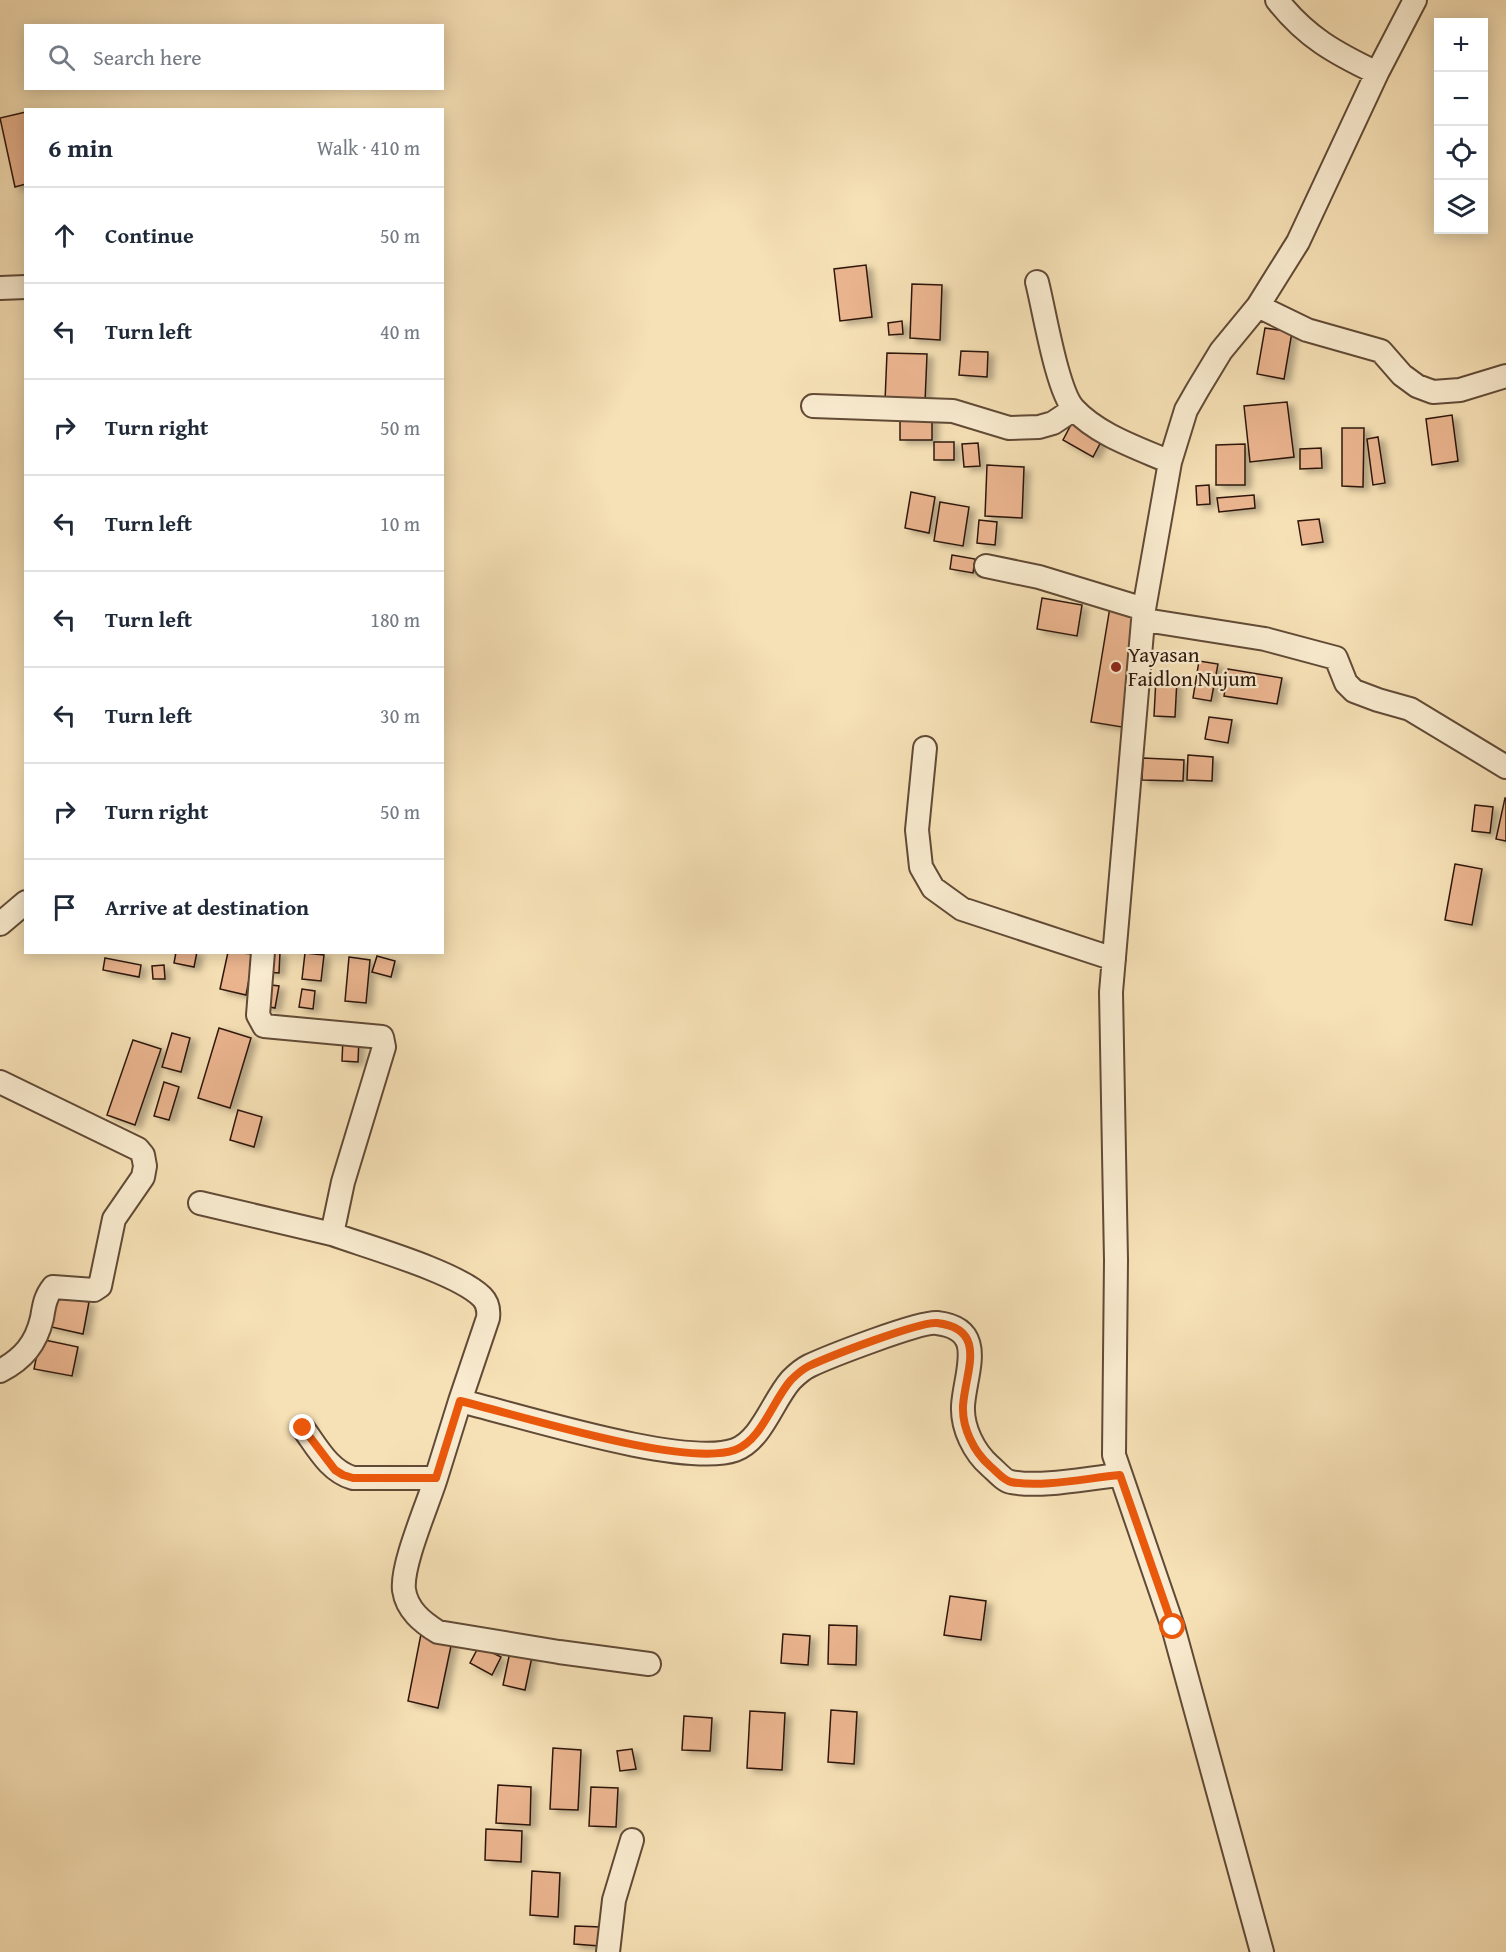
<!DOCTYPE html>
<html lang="en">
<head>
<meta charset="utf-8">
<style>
  body { margin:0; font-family:"Gentium Book Plus",serif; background:#f2f2f3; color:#1f2937 }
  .controls { position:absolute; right:18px; top:18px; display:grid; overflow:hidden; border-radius:0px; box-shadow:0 3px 15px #0003 }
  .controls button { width:54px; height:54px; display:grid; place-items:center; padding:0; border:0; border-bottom:2px solid #e0e1e3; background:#fff; color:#1f2937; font:30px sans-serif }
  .stop { position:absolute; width:18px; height:18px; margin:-14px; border:4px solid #ea580c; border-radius:50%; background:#fff }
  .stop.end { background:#ea580c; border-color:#fff; box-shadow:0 2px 6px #0008 }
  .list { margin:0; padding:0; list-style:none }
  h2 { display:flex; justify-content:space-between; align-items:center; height:78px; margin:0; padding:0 24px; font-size:26px }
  h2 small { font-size:20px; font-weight:400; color:#747a83 }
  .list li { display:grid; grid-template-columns:39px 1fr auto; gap:18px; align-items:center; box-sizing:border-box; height:96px; padding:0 24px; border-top:2px solid #e0e1e3 }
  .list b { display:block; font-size:22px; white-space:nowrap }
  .list em { font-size:20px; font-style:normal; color:#747a83 }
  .icon { flex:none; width:33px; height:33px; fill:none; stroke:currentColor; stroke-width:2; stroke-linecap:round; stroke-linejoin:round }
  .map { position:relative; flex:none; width:1506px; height:1952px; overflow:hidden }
  .search { position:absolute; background:#fff; box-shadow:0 3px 15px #0003; left:24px; top:24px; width:420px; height:66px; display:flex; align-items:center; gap:15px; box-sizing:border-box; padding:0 21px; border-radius:0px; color:#747a83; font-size:22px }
  .panel { position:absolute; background:#fff; box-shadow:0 3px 15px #0003; left:24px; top:108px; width:420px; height:846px; border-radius:0px }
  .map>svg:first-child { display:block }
  .building { fill:#eab48e; stroke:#2f180b; stroke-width:1.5; filter:url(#shadow) }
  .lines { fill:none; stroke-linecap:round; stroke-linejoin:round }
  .street-casing { stroke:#614a36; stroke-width:26 }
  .street { stroke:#f9ebcf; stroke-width:22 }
  .route { stroke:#ea580c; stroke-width:8 }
  .poi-dot { fill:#8f2418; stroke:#f9ebcf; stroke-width:2 }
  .labels { text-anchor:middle; stroke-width:4.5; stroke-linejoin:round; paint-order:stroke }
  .poi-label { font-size:21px; fill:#2f180b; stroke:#f9ebcf; text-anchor:start }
</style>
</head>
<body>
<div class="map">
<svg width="1506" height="1952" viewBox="0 0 1506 1952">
  <defs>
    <filter id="shadow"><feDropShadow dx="6" dy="3.5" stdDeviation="3" flood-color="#0004"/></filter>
  </defs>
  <rect width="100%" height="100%" fill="#f6e0b5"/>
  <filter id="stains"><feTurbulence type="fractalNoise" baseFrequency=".00333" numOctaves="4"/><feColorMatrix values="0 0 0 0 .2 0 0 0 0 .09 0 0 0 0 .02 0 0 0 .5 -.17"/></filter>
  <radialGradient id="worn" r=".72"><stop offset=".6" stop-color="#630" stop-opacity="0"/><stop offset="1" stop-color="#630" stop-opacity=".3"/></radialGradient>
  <path class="building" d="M26,112V184L15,187L0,118Z
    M866,265L872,317L840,321L834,269Z
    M912,284L942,285L940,340L910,338Z
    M902,321L903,334L889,335L888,323Z
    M1265,328L1292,332L1284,379L1257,374Z
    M961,351L988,352L987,377L959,375Z
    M887,353L927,354L925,402L885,401Z
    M1287,402L1294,457L1250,462L1244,406Z
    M900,412H932V440H900Z
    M1452,415L1458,461L1432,465L1426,419Z
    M1074,419L1104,436L1093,457L1063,440Z
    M1342,428H1364L1363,487L1342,486Z
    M1378,437L1385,483L1373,485L1367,439Z
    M934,442H954V460H934Z
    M978,443L980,466L964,467L962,444Z
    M1245,444V485H1216V445Z
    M1321,448L1322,468L1300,469V449Z
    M987,465L1024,467L1022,518L985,516Z
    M1209,485L1210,504L1197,505L1196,486Z
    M911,492L935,497L929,533L905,528Z
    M1254,495L1255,508L1219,512L1217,498Z
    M940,502L969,507L963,546L934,541Z
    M1319,519L1323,542L1302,545L1298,521Z
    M979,520L997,522L995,545L977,543Z
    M952,555L975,559L973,573L950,569Z
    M1042,598L1082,605L1077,636L1037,629Z
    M1110,607L1141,612L1122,727L1091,722Z
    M1199,661L1218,664L1211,701L1193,698Z
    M1228,669L1282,678L1277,704L1224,696Z
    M1156,678L1177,679L1175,717L1154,716Z
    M1209,717L1232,720L1228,743L1205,739Z
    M1188,755L1213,757L1212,781L1187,780Z
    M1143,758L1184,760L1183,781L1142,780Z
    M1505,798H1506V841L1496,839Z
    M1475,805L1493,807L1490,833L1472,831Z
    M1455,864L1482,869L1472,925L1445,920Z
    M176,952H197L194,967L174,963Z
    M228,952L254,954L246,995L220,989Z
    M266,952H280L279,973L265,972Z
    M305,953L324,955L321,981L302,979Z
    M377,956L395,961L391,977L372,972Z
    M349,957L370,960L366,1003L345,1001Z
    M105,958L141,965L139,977L103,970Z
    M164,965L165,979H153L152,966Z
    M263,984L279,986L275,1008L259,1005Z
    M302,989L315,991L313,1009L299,1007Z
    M219,1028L251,1038L230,1108L198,1098Z
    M172,1033L190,1038L181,1072L162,1067Z
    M343,1037L359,1038L358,1062L342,1061Z
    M133,1040L161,1049L135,1125L107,1115Z
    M164,1082L179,1087L169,1120L154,1116Z
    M238,1110L262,1117L254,1147L230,1140Z
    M54,1295L89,1302L83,1334L47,1326Z
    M40,1339L78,1347L72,1376L34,1369Z
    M950,1596L986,1601L981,1640L944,1635Z
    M829,1625L857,1626L856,1665L828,1664Z
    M421,1634L452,1641L438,1708L408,1701Z
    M783,1634L810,1636L808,1665L781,1663Z
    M479,1646L501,1657L492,1675L470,1663Z
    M511,1647L533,1652L525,1690L503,1685Z
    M831,1710L857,1712L854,1764L828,1762Z
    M750,1711L785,1713L782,1770L747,1768Z
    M684,1716L712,1718L710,1751L682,1750Z
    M553,1748L581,1750L578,1810L550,1809Z
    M632,1749L636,1769L620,1771L617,1751Z
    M498,1785L531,1787L530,1825L496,1823Z
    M591,1787L618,1788L616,1827L589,1826Z
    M486,1829L522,1831L521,1862L485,1860Z
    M532,1871L560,1873L558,1917L530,1915Z
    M575,1926L601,1927L600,1946L574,1944Z"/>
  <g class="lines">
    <defs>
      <path id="street" d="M1377,73L1415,0
        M1037,282C1044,309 1057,391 1074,409C1098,435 1138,448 1170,462
        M0,288L26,287
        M1258,306L1298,242L1377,73C1335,53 1306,37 1277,0
        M813,406L953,411L1009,428L1039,427L1053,423L1074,409
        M986,566L1039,577L1144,609
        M1145,620L1265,639L1336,658L1346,683L1354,691L1378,700L1410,709L1506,767
        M925,748L917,830L921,867L933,888L962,909L1114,959
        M0,924L26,902
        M263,952L258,1015L264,1026L382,1037L384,1047L343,1182L332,1234C368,1247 457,1272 482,1297C488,1303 489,1310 488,1318L460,1401C519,1415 684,1468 735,1450C762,1440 773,1400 791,1380C796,1375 803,1369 809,1366C828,1357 920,1321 937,1323C988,1329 965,1372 963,1406C962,1428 974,1452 990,1466C996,1471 1004,1481 1011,1482C1043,1488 1087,1478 1120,1475
        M0,1082L138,1149L143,1155L145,1166L143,1177L114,1219L100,1286L94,1290L53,1287C45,1297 44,1306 42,1318C36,1344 23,1359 0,1371
        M200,1203L332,1234
        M303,1428C317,1447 329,1471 353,1478H436L460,1401
        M436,1478C428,1504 401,1565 404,1590C407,1610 422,1622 438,1632L559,1652L649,1664
        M608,1952L614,1900L632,1840
        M1262,1952L1173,1627L1114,1455L1116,1260L1111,992L1144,609L1170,462L1186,410L1198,389L1221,351L1258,306L1307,330L1381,351L1402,375L1417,386L1433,392L1460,390L1506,376"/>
    </defs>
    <use href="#street" class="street-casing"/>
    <use href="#street" class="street"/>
  </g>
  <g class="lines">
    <path class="route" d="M303,1428L335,1470L343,1475L353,1478H436L460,1401C519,1415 684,1468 735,1450C762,1440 773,1400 791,1380C796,1375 803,1369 809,1366C828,1357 920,1321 937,1323C989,1329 965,1372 963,1406C962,1428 974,1452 990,1466C996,1471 1004,1481 1011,1482C1043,1488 1087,1478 1120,1475L1173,1627"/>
  </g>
  <circle class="poi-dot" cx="1116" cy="667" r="6"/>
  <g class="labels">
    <g class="poi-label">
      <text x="1128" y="662">Yayasan<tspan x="1128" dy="24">Faidlon Nujum</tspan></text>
    </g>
  </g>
  <rect width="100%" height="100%" filter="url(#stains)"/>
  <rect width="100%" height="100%" fill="url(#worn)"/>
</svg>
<div class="controls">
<button>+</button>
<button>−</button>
<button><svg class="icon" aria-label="locate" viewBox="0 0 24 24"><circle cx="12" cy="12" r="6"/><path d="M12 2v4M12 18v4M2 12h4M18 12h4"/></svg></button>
<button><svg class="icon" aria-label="layers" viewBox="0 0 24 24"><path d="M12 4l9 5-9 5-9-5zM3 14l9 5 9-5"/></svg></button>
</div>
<div class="stop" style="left:1173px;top:1627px"></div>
<div class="stop end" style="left:303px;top:1428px"></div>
<div class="search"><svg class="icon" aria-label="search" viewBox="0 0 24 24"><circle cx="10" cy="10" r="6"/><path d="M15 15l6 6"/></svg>Search here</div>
<section class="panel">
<h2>6 min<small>Walk · 410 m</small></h2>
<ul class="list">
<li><svg class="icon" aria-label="ahead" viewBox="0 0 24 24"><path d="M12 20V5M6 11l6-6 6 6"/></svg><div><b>Continue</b></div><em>50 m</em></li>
<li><svg class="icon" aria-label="left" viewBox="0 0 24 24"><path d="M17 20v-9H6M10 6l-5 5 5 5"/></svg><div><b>Turn left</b></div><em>40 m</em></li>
<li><svg class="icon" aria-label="right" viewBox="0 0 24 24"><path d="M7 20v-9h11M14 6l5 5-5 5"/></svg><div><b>Turn right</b></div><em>50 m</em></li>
<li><svg class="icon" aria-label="left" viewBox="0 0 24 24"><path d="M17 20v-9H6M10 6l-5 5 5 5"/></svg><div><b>Turn left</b></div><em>10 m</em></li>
<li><svg class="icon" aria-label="left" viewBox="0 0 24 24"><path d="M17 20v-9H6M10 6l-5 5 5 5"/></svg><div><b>Turn left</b></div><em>180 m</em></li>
<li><svg class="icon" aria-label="left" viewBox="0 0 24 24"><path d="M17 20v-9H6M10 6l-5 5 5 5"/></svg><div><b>Turn left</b></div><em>30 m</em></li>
<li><svg class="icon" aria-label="right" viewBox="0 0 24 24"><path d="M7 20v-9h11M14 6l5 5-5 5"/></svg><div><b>Turn right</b></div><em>50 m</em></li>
<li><svg class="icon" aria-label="arrive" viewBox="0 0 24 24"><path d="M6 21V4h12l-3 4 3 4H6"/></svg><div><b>Arrive at destination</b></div></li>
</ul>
</section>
</div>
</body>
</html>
